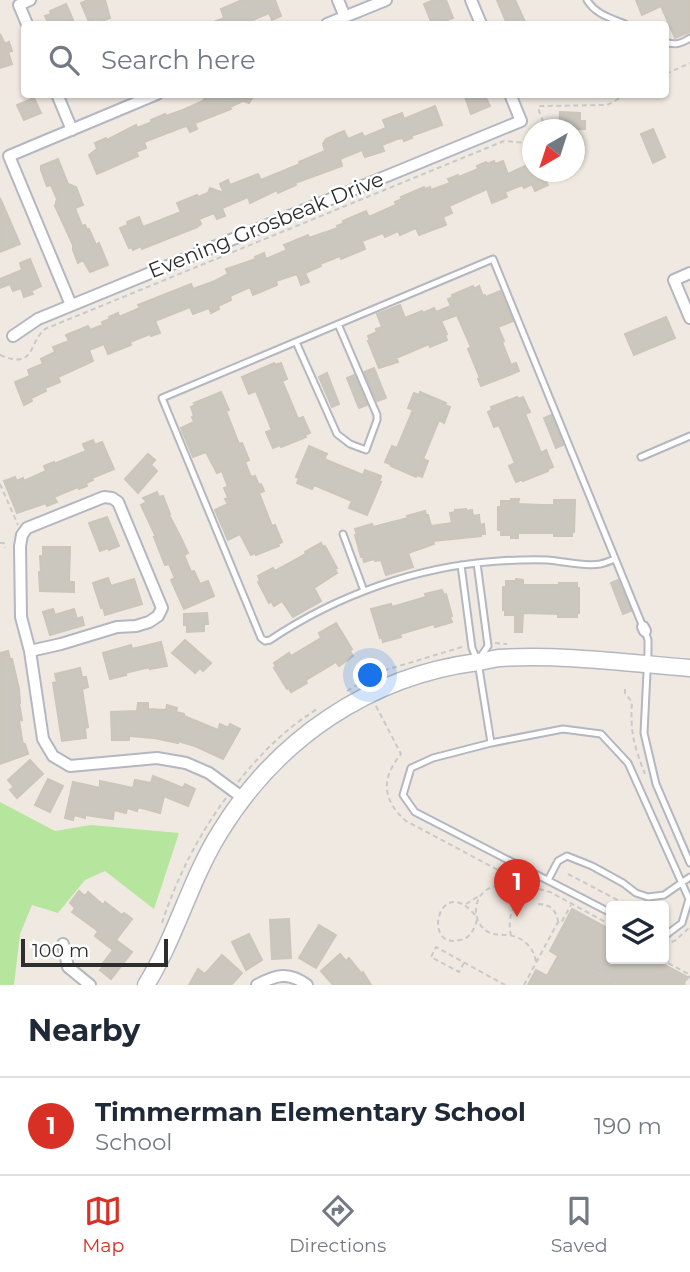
<!DOCTYPE html>
<html lang="en">
<head>
<meta charset="utf-8">
<style>
  body { margin:0; font-family:Montserrat,sans-serif; background:#f6f6f7; color:#1f2937 }
  .controls { position:absolute; right:21px; bottom:21px; display:grid; overflow:hidden; border-radius:7px; box-shadow:0 2px 5px #0004 }
  .controls button { width:63px; height:63px; display:grid; place-items:center; padding:0; border:0; border-bottom:2px solid #e0e1e3; background:#fff; color:#1f2937; font:35px sans-serif }
  .compass { position:absolute; left:522px; top:119px; width:63px; height:63px; border-radius:50%; background:#fff; box-shadow:0 2px 5px #0004; rotate:219deg }
  .scale { position:absolute; left:21px; bottom:18px; width:147px; box-sizing:border-box; padding-left:7px; border:4px solid #2e2e2e; border-top:0; font-size:19px; line-height:24px; white-space:nowrap; color:#2e2e2e; -webkit-text-stroke:5px #fff; paint-order:stroke }
  .you { position:absolute; left:371px; top:676px; width:24px; height:24px; margin:-18px; border:5px solid #fff; border-radius:50%; background:#1a73e8; box-shadow:0 0 0 10px #1a73e833 }
  .badge { display:grid; place-items:center; width:46px; height:46px; border-radius:50%; background:#d93025; color:#fff; font-size:23px; font-weight:700 }
  .pin { position:absolute; translate:-50% -58px; filter:drop-shadow(0 2px 4px #0008) }
  .pin::after { content:''; position:absolute; top:37px; width:24px; height:21px; background:inherit; clip-path:polygon(0 0,100% 0,50% 100%) }
  .list { margin:0; padding:0; list-style:none }
  h2 { display:flex; justify-content:space-between; align-items:center; height:91px; margin:0; padding:0 28px; font-size:30px }
  h2 small { font-size:23px; font-weight:400; color:#747a83 }
  .list li { display:grid; grid-template-columns:46px 1fr auto; gap:21px; align-items:center; box-sizing:border-box; height:98px; padding:0 28px; border-top:2px solid #e0e1e3 }
  .list b { display:block; font-size:26px; white-space:nowrap }
  .list p { margin:0; font-size:23px; white-space:nowrap; color:#747a83 }
  .list em { font-size:23px; font-style:normal; color:#747a83 }
  .icon { flex:none; width:38px; height:38px; fill:none; stroke:currentColor; stroke-width:2; stroke-linecap:round; stroke-linejoin:round }
  .map { position:relative; flex:none; width:690px; height:985px; overflow:hidden }
  .search { position:absolute; background:#fff; box-shadow:0 2px 5px #0004; left:21px; right:21px; top:21px; height:77px; display:flex; align-items:center; gap:18px; box-sizing:border-box; padding:0 24px; border-radius:7px; color:#747a83; font-size:26px }
  .sheet { height:189px; background:#fff }
  nav { display:flex; justify-content:space-around; align-items:center; box-sizing:border-box; height:98px; border-top:2px solid #e0e1e3; background:#fff; font-size:19px; color:#747a83 }
  nav a { display:grid; justify-items:center; gap:4px }
  nav .on { color:#d93025 }
  .map>svg:first-child { display:block }
  .green { fill:#b6e59e }
  .building { fill:#cbc7bf; stroke:#cbc5ba; stroke-width:2 }
  .lines { fill:none; stroke-linecap:round; stroke-linejoin:round }
  .lane-casing { stroke:#b4b7c1; stroke-width:9 }
  .street-casing { stroke:#b4b7c1; stroke-width:14 }
  .secondary-casing { stroke:#b4b7c1; stroke-width:19 }
  .path { stroke:#c9c9c9; stroke-width:2; stroke-dasharray:5 3.5; stroke-linecap:butt }
  .lane { stroke:#fff; stroke-width:5 }
  .street { stroke:#fff; stroke-width:10 }
  .secondary { stroke:#fff; stroke-width:16 }
  .labels { text-anchor:middle; stroke-width:5; stroke-linejoin:round; paint-order:stroke }
  .street-label { font-size:21px; fill:#2e2e2e; stroke:#fff }
</style>
</head>
<body>
<div class="map">
<svg width="690" height="985" viewBox="0 0 690 985">
  <rect width="100%" height="100%" fill="#efe9e1"/>
  <path class="green" d="M0,802L55,831L91,825L179,833L154,909L105,871L85,880L58,913L32,905L20,934L14,985H0Z"/>
  <path class="building" d="M88,0H105L110,18L98,22L97,19L89,22L81,3Z
    M242,0H275L281,16L272,20L269,13L248,22L249,24H209L224,18L221,9Z
    M434,0H446L453,18L436,24H432L424,4Z
    M497,0H515L526,24H507Z
    M636,0H689L690,32L675,38L661,6L642,15Z
    M66,4L73,20L61,24H49L45,16L51,14L50,11Z
    M0,34L5,44L9,42L12,51L8,52L12,64L0,68Z
    M214,94L259,95L252,98L249,103L243,101L230,107L231,109L195,123L197,129L190,132L187,126L183,127L144,142L146,148L136,152L138,156L97,174L89,155L97,149L95,143L106,138L107,140L136,125L137,128L152,122L151,120L165,114L166,116L183,110L205,100L204,99Z
    M464,94H484L490,106L471,114Z
    M34,98L41,113L24,120L17,105Z
    M435,106L442,125L411,136L412,138L404,141L403,138L397,139L382,145L384,151L365,157L362,150L340,159L342,166L295,183L296,185L278,193L277,190L250,203L248,197L222,208L225,216L217,219L214,213L199,219L201,224L197,227L142,249L141,246L133,250L132,247L129,248L120,228L128,225L127,222L139,217L143,227L181,212L177,203L197,195L198,197L208,193L210,188L224,193L220,184L228,180L230,185L258,174L261,180L300,164L299,162L325,151L323,144L326,139L337,134L344,131L348,139L362,133L364,137L386,128L383,120L402,113L404,119Z
    M560,112L580,113V121H585V129L560,130L559,128Z
    M653,129L665,157L653,163L641,134Z
    M58,159L68,184L76,187L83,205L75,208L82,226L85,225L87,230L89,229L96,245L99,243L108,265L90,272L83,260L78,263L73,250V245L55,206L57,199L51,185L47,186L41,170V166Z
    M494,161L495,164L503,161L508,174L533,162V172H541L548,185L535,191L532,184L524,188L522,185L505,192L507,197L492,203L487,189L449,206L452,213L443,217L446,225L419,235L416,228L400,235L398,231L385,237L383,233L362,241L365,249L341,259L340,256L320,264L321,266L305,273L309,282L301,285L297,274L276,281L277,285L253,295L250,287L230,296L231,300L218,306L219,309L211,313L209,308L193,314L190,307L155,321L160,333L151,336L150,334L130,342L131,345L108,354L104,344L89,350L93,361L58,377L60,382L45,388L46,391L31,398L32,401L24,405L15,382L30,376L28,370L43,364L41,359L55,352L53,347L69,341L66,335L88,326L90,330L103,325L102,322L110,319L109,317L118,313L119,317L140,308L138,305L191,284L193,289L215,281L228,274L226,269L256,259L255,257L264,253L266,259L287,250L284,245L308,235L309,238L338,228L337,226L344,223L343,221L366,211L369,217L396,205L395,202L402,199L401,197L424,187L425,189L430,187L431,190L450,183L448,179L458,175L459,177L478,169L477,166L486,162L487,164Z
    M0,198L20,244L0,252Z
    M30,259L41,286L31,291L33,294L24,297L21,288L13,291L10,284L0,288V279L22,270L20,263Z
    M473,286L474,289L479,286L483,296L485,295L486,297L500,291L513,321L498,327L504,341L502,342L511,365L516,363L519,371L481,386L478,379L480,378L468,349L471,347L457,315L441,321L447,334L445,335L447,340L430,347L429,344L396,358L398,362L379,368L368,341H370L368,336L377,332L376,329L382,327L377,314L400,305L405,318L422,311L423,313L434,308L436,312L451,306L448,299L453,297L452,295Z
    M666,317L675,338L634,355L625,334Z
    M274,363L275,365L281,363L287,379L282,381L289,397L298,419L303,417L310,433L305,435L306,437L281,447L280,445L273,448L266,432L272,430L256,391L249,394L242,377Z
    M374,368L386,398L377,401L364,372Z
    M327,373L339,404L332,407L319,377Z
    M354,375L367,405L359,408L347,378Z
    M221,392L229,410L226,411L239,444L242,443L249,460L245,462L251,477L255,476L259,485L261,484L264,491L259,493L272,526L275,525L282,542L278,544L279,546L256,555L255,553L251,555L240,534L228,540L215,510L228,504L225,499L228,498L224,488L228,487L222,471L217,473L206,452L193,457L181,428L194,422L192,417L194,416L191,407L195,405L194,403Z
    M420,392L446,403L445,405L450,407L444,423L439,420L423,459L428,461L422,477L417,475L416,477L391,466L392,465L385,462L392,446L397,448L413,410L408,408L414,393L419,395Z
    M517,397L518,399L523,397L530,412L525,414L541,453L546,450L553,467L548,469V471L523,481V479L516,482L509,466L515,463L499,425L494,427L488,412L492,410L491,407Z
    M551,415L563,445L556,448L544,418Z
    M93,440L95,445L102,442L114,469L92,478L93,480L86,483L87,486L79,489L78,487L54,497L57,502L47,506L46,503L17,513L4,481L15,477L17,481L23,478L24,481L46,471L44,466L54,462V464L86,451L83,444Z
    M309,446L327,454L324,459L341,466L363,475L365,470L381,476L379,482H381L367,515L349,508L352,501L314,485L312,489L297,483L299,478L296,477Z
    M148,454L155,460L151,465L157,471L138,493L125,479Z
    M157,492L159,497L163,496L170,514L169,515L180,536L188,553L184,555L191,572L194,571L200,584L208,581L214,596L184,609L171,580L175,578L169,564L165,565L154,537H156L141,505L147,502L143,498Z
    M511,499H519L518,504L541,505H554V500H575L574,532H572V536H554V533H518V538H511V535H501V530H498V507H501V501H511Z
    M466,509V511L472,510L473,516L479,515L480,525L484,524L485,534H481V536L433,541L434,544L408,553L413,567L386,575L381,560L375,561L374,559L364,562L363,557H361L355,535H357L355,529L372,524L373,527L408,518L407,516L425,511L426,515H428L431,526L452,523L450,513L455,512V510Z
    M107,517L119,546L109,550L108,548L100,551L89,523Z
    M321,543L323,547L325,546L337,568L335,569L337,573L314,588L321,601L293,617L282,601L274,606L271,601L269,603L258,582L260,581L258,576L273,568L275,571L306,554L305,552Z
    M43,547H70L69,582H74V592L40,591L39,572H41L40,556H43Z
    M108,578L111,586L134,579L142,604L105,615L103,607L101,608L93,583Z
    M516,579L523,580V585H559V583H577V588H579V613H577V617H558V614L523,613L522,632H515V615H505V610H503V587H506V581H516Z
    M618,580L631,611L623,614L611,583Z
    M442,590L444,595L446,594L452,616L450,617L452,622L435,627L434,624L400,634L401,637L383,642L382,637L380,638L371,609L391,604L392,607L426,597L425,594Z
    M53,609L55,615L74,609L77,619L82,617L84,625L50,635L43,612Z
    M207,613L208,624H204V631L187,632V625H184V614Z
    M336,623L352,649L350,651L353,656L339,666L336,662L306,680L307,683L291,692L289,688L287,689L274,668L276,667L274,663L289,653L291,656L321,638L319,633Z
    M185,640L211,663L203,671L200,668L195,673L172,653Z
    M161,642L167,666L150,669V667L125,673L126,675L110,679L103,653L131,645L132,649Z
    M8,651L10,659H12L19,689L20,703H19L22,720L19,721L23,745L25,744L28,754L0,764V653Z
    M80,668L82,677H86L88,687L82,689L88,727L85,728L86,738L62,741L53,683L57,682L55,674Z
    M138,703H148V709L166,710L167,705L177,708L176,712L184,714V716L218,730L220,724L228,728L230,724L240,729L223,759L195,746L178,741V743L154,738L129,736V740H112L111,712L137,711Z
    M30,760L43,774L17,798L10,790L14,787L8,780Z
    M153,776L183,788L185,784L195,789L188,806L164,796L160,813L138,807L137,811L127,808L126,813L114,810L113,819L85,815V818L74,815L73,820L65,818L73,782L100,788V781L133,788L135,780L151,783Z
    M48,779L63,786L50,812L35,805Z
    M79,891L85,896L88,892L103,905L105,902L122,915L124,913L132,919L116,940L132,952L111,979L100,970L104,965L103,963L113,950L95,936L98,931L72,912L75,908L70,903Z
    M572,909L611,930V959H654L687,977L683,985H528L536,970L547,976L558,956L550,951Z
    M289,919L291,958L272,959L270,920Z
    M319,925L336,935L316,968L299,958Z
    M249,934L262,960L246,970L232,942Z
    M340,954L346,961L349,958L361,973L363,972L371,985H333L321,971Z
    M222,955L242,973L231,985H189L198,969L205,974Z"/>
  <g class="lines">
    <defs>
      <path id="lane" d="M587,0C595,14 611,18 625,24
        M666,42C675,46 682,43 690,38
        M296,342L337,434L350,444L366,450L377,420V415L338,324
        M641,457L690,436
        M343,534L364,591
        M615,559C610,561 605,563 600,564C583,567 564,561 547,560C531,559 515,560 499,561C418,566 337,595 270,640L265,641L261,638L162,398L493,259L643,627
        M477,563L488,646L481,656
        M461,565L472,648L478,662L491,743
        M645,631L648,640V652L644,733L656,784L690,863
        M548,880L558,861L567,856L592,866L623,883L636,893L648,897L664,895L690,877
        M611,913L415,812L403,795L411,768L433,758L491,743L563,729L601,734L628,763L689,899L682,923L666,935H664"/>
      <path id="street" d="M338,0L345,17
        M471,0L481,24
        M27,24L19,5L30,0
        M327,24L386,0
        M57,94L72,130
        M690,273L674,280L690,318
        M71,305L9,156L157,94
        M13,336L38,319L521,121L510,94
        M643,627L645,631
        M30,651L61,644L117,627L136,626L149,622L158,616L162,608L118,502L112,498L104,497L27,528L22,535L20,546L21,617L30,651L43,739L53,756L70,766L157,758L186,763L209,773L243,798
        M63,944L68,967L90,985
        M257,985C276,975 288,971 307,985"/>
      <path id="secondary" d="M146,985C176,937 190,880 220,832C277,739 369,676 478,662C485,661 491,659 499,658C560,654 628,663 690,668"/>
    </defs>
    <use href="#lane" class="lane-casing"/>
    <use href="#street" class="street-casing"/>
    <use href="#secondary" class="secondary-casing"/>
    <path class="path" d="M666,74L690,63
      M542,130L544,124L538,108L540,106L607,105L620,98L624,94
      M0,355C36,370 28,343 45,329L504,141L526,143L532,141
      M0,484L18,525
      M0,543H4L5,548
      M495,643L507,644
      M625,689V693L632,702C630,732 634,746 645,774
      M347,691L379,672L462,647
      M376,706L401,754C380,779 383,801 406,821L528,886L550,892L611,925
      M238,782C261,753 287,727 319,708
      M568,874L629,906
      M466,904L479,896
      M538,904C550,904 556,910 558,921
      M664,908L668,906
      M475,915C439,872 421,950 460,940C471,938 474,929 477,920
      M162,923C177,877 198,836 226,798
      M511,936C508,920 510,910 521,898C516,890 508,885 498,886C478,887 469,912 482,927C490,936 497,934 507,935C522,936 535,948 536,963
      M664,946L676,940L690,927
      M661,959L690,975L684,985
      M464,963L459,972L431,957L436,947L505,985
      M591,969L619,985
      M524,985L558,922L561,923L571,905"/>
    <use href="#lane" class="lane"/>
    <use href="#street" class="street"/>
    <use href="#secondary" class="secondary"/>
  </g>
  <g class="labels">
    <g class="street-label">
      <text transform="translate(266 225) rotate(-22)" y="7">Evening Grosbeak Drive</text>
    </g>
  </g>
</svg>
<div class="controls">
<button><svg class="icon" aria-label="layers" viewBox="0 0 24 24"><path d="M12 4l9 5-9 5-9-5zM3 14l9 5 9-5"/></svg></button>
</div>
<svg class="compass" viewBox="-18 -18 36 36"><path d="M0-13l5 13h-10z" fill="#e53935"/><path d="M0 13l5-13h-10z" fill="#747a83"/></svg>
<div class="scale">100 m</div>
<div class="you"></div>
<div class="pin badge" style="left:517px;top:917px">1</div>
<div class="search"><svg class="icon" aria-label="search" viewBox="0 0 24 24"><circle cx="10" cy="10" r="6"/><path d="M15 15l6 6"/></svg>Search here</div>
</div>
<section class="sheet">
<h2>Nearby<small></small></h2>
<ul class="list">
<li><span class="badge">1</span><div><b>Timmerman Elementary School</b><p>School</p></div><em>190 m</em></li>
</ul>
</section>
<nav>
<a class="on"><svg class="icon" aria-label="map" viewBox="0 0 24 24"><path d="M3 6l6-2 6 2 6-2v14l-6 2-6-2-6 2zM9 4v14M15 6v14"/></svg>Map</a>
<a><svg class="icon" aria-label="directions" viewBox="0 0 24 24"><path d="M12 3l9 9-9 9-9-9zM9 14v-3h6M13 9l2 2-2 2"/></svg>Directions</a>
<a><svg class="icon" aria-label="saved" viewBox="0 0 24 24"><path d="M7 4h10v16l-5-4-5 4z"/></svg>Saved</a>
</nav>
</body>
</html>
